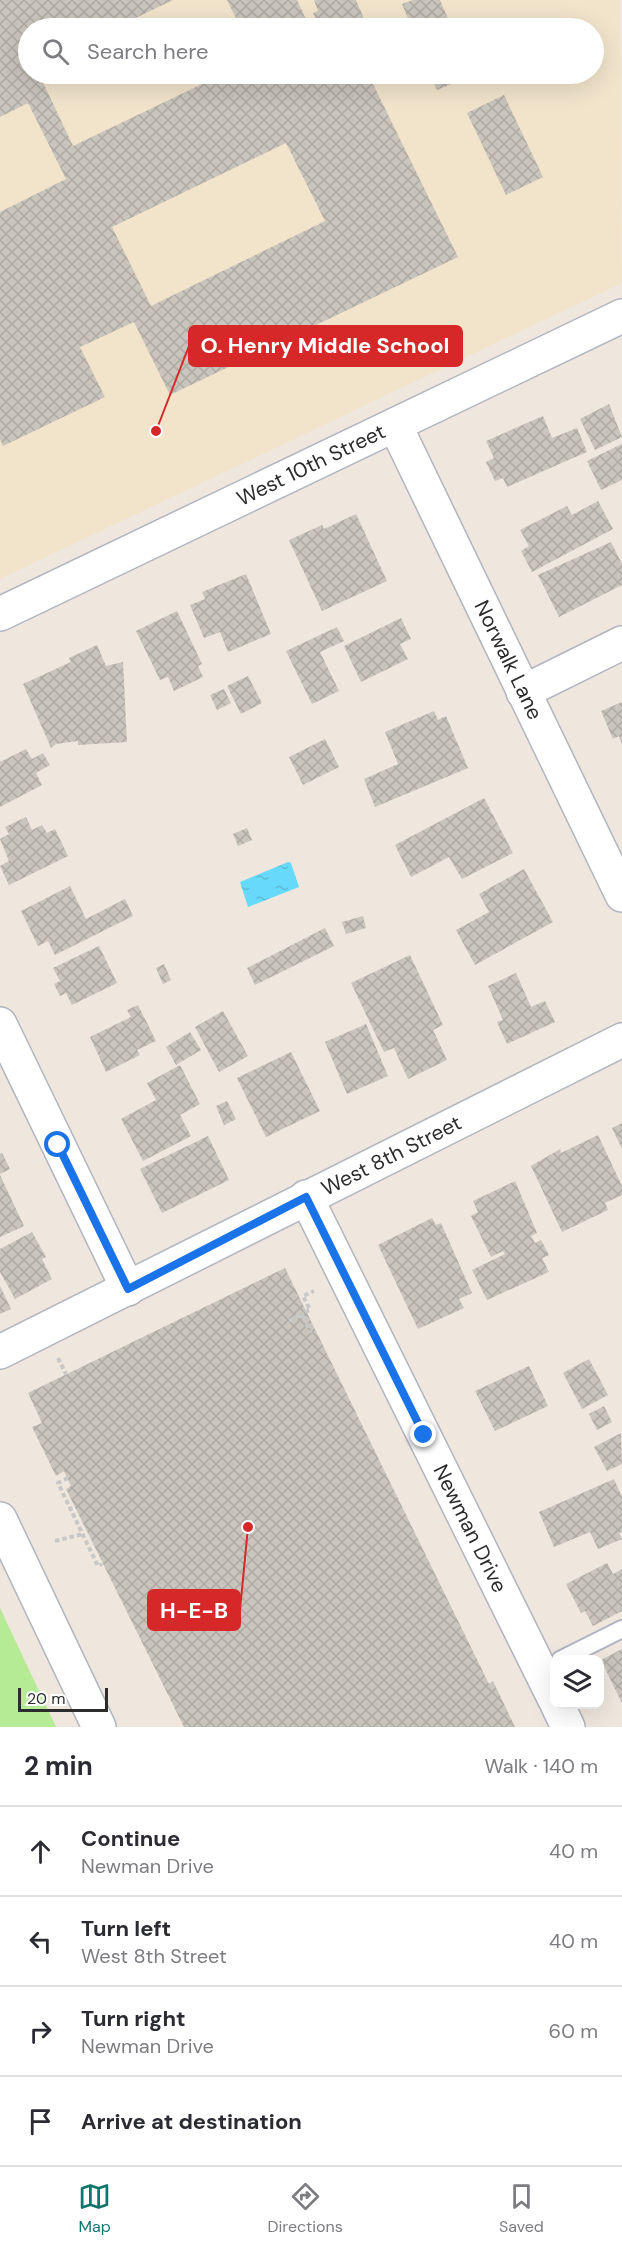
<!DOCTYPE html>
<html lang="en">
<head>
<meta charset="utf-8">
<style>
  body { margin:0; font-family:"DM Sans",sans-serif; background:#f2f2f3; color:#2b2b33 }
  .controls { position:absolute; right:18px; bottom:18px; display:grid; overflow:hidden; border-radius:12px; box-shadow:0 6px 24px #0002 }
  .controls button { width:54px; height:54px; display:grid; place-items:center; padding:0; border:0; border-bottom:2px solid #e1e1e2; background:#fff; color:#2b2b33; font:30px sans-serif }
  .scale { position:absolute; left:18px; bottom:15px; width:90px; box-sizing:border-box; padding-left:6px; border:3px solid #2c2c2c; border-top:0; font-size:16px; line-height:21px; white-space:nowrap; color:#2c2c2c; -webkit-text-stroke:4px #fff; paint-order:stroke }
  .stop { position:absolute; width:18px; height:18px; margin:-14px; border:4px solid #1a73e8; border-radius:50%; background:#fff }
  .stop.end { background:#1a73e8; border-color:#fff; box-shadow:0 2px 6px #0008 }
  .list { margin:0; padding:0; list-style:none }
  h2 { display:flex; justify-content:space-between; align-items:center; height:78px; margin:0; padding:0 24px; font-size:26px }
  h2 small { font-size:20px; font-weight:400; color:#7c7c81 }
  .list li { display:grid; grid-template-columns:39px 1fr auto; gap:18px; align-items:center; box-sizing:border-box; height:90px; padding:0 24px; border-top:2px solid #e1e1e2 }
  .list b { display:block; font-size:22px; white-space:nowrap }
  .list p { margin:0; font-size:20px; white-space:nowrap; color:#7c7c81 }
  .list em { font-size:20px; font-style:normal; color:#7c7c81 }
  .icon { flex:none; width:33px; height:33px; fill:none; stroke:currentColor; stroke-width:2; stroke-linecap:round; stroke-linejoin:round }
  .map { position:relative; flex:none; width:622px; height:1727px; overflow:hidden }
  .search { position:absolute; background:#fff; box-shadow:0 6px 24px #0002; left:18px; right:18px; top:18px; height:66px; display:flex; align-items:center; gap:15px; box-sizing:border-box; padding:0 21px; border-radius:33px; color:#7c7c81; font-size:22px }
  .sheet { height:438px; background:#fff }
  nav { display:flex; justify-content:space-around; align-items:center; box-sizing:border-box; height:84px; border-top:2px solid #e1e1e2; background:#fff; font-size:16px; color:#7c7c81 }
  nav a { display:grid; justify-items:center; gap:3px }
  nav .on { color:#0f766e }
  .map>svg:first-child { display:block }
  .education { fill:#f2e4cb; fill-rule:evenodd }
  .grass { fill:#b6eb95 }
  .water { fill:url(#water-ripples) }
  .building { fill:url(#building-cross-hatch); fill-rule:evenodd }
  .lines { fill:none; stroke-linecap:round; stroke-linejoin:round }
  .lane-casing { stroke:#b1b5c1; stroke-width:20 }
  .street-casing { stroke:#b1b5c1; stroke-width:36 }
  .secondary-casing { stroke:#b1b5c1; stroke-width:36 }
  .path { stroke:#c8c8c8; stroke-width:4; stroke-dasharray:4.5 3; stroke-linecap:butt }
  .lane { stroke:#fff; stroke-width:16 }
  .street { stroke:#fff; stroke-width:33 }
  .secondary { stroke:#fff; stroke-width:33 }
  .path-bridge { stroke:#c8c8c8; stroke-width:4; stroke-dasharray:4.5 3; stroke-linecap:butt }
  .route { stroke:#1a73e8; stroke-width:8 }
  .labels { text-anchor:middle; stroke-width:4.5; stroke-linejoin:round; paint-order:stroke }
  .street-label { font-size:21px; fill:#2c2c2c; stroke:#fff }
  .leader { fill:none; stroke:#d62828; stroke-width:2 }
  .callout-dot { fill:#d62828; stroke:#fff; stroke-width:2 }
  .callout { fill:#d62828; stroke:#d62828; stroke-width:2 }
  .callout-label { font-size:22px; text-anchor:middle; font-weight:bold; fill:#fff }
</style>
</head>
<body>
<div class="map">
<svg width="622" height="1727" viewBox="0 0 622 1727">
  <defs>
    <pattern id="water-ripples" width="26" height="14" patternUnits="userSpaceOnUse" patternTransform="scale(1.5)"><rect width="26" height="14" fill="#67dafb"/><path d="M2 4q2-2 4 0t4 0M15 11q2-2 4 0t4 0" fill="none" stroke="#5abbd7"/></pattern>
    <pattern id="building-cross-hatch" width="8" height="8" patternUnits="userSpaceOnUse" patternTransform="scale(1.5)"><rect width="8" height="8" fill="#cac5bc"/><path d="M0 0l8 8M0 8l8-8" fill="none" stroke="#aea9a2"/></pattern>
  </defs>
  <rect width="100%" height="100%" fill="#efe7dd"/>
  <path class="education" d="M0,0H620L622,283L0,579ZM28,28H594V74H28Z"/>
  <path class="grass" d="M0,1608L56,1727H0Z"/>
  <path class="water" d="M288,862L291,863L299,887L248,907L240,882Z"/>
  <path class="building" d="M0,0H173L115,28H28V74H39L73,146L223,74H332L335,79L345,74H368L458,257L170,395L134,322L80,347L105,397L3,446L0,439V212L66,179L28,103L0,117ZM286,143L325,221L151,306L112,227Z
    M227,0H297L310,28H241Z
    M314,0H356L368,28H320L313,13L318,11Z
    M413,0H440L452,28H412L402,4Z
    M430,74H470L471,76L437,90Z
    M504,95L543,177L506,195L467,113Z
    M609,404L622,437L595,450L580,419Z
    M543,416L552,438L577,428L587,452L507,487L503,478L495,481L486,462L494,458L486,441Z
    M622,444V480L601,490L587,461Z
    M598,501L613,529L532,572L521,551L529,546L520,530L567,506L572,515Z
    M356,514L387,581L322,611L289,540L322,525L324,529Z
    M611,542L622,564V585L559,617L538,575Z
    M246,574L271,634L228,652L220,632L204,638L190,605L205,599L202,592Z
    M177,611L202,664L198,666L203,677L174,691L168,677L160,680L136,631Z
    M401,618L411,639L400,644L408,659L361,682L344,646Z
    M337,627L344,641L320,652L339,691L312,704L286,651Z
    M97,645L106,666L123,662L127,742L78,745V741L56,744L51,748L23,684L71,662L69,658Z
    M248,676L262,703L241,714L227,686Z
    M224,689L231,703L217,710L210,695Z
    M622,702V744L619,736L613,739L601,711Z
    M434,711L438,720L446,716L468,768L375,807L364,779L398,764L385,732Z
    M325,739L339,767L303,785L289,757Z
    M26,749L32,759L43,753L50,765L36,773L42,785L0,807V762Z
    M484,798L513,853L462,879L449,857L411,877L395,845Z
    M26,817L32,830L42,825L47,833L55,829L68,856L9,885L0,866L9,861L0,839L9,834L5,827Z
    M247,828L252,840L238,846L233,834Z
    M524,869L553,922L475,965L456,930L489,912L479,894Z
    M70,886L86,919L125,899L133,916L55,955L48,941L38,946L21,911Z
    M363,916L366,928L346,934L342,922Z
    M325,928L334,946L255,985L247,968Z
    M99,946L117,983L72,1005L66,993L60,996L54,984L60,981L53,968Z
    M410,955L443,1025L433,1030L447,1060L408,1079L394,1048L384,1052L351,983Z
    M164,964L171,980L163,984L156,968Z
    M516,973L531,1007L545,1001L555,1022L507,1044L497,1022L503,1020L488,986Z
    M138,1005L156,1041L137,1050L140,1055L106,1072L90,1037L131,1017L127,1010Z
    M223,1011L248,1056L219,1072L195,1027Z
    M366,1024L388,1076L347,1094L325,1042Z
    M190,1032L201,1050L176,1065L166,1047Z
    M291,1052L320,1111L266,1137L237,1078Z
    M180,1065L200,1104L180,1115L191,1136L143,1161L121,1119L156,1100L147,1083Z
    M227,1101L236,1119L224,1125L216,1106Z
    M622,1123V1149L612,1128Z
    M598,1135L622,1186V1195L605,1203L608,1210L562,1232L531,1166L560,1149L561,1153Z
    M208,1136L229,1180L162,1213L140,1169Z
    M2,1153L10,1169L0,1174V1154Z
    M0,1175L24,1226L0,1237Z
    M515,1181L537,1233L531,1236L535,1243L541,1240L549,1255L542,1258L549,1272L487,1300L472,1270L505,1254L503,1251L491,1257L471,1216L478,1212L473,1201Z
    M432,1218L436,1225L441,1223L472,1293L459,1299L464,1308L418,1329L378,1245Z
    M32,1232L46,1257L42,1259L52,1279L15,1299L0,1272V1249Z
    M285,1268L489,1684L493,1681L515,1727H184L66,1489L71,1486L64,1471L56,1476L32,1427L42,1423L28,1393Z
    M0,1286L11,1309L0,1314Z
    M589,1359L608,1395L582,1409L563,1373Z
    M529,1366L548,1406L495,1431L475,1391Z
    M604,1406L612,1422L597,1430L589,1414Z
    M621,1433L622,1464L607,1471L594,1447Z
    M614,1479L622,1497V1532L619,1533L622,1539L598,1549L590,1532L554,1547L539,1512Z
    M607,1563L613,1574L622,1569V1611L593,1626L585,1611L581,1613L566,1584Z
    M622,1649V1703L601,1660Z"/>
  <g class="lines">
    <defs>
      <path id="lane" d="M560,1660L622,1629"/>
      <g id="street">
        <path id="s1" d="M395,425L622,895"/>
        <path id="s2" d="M0,614L622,316"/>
        <path d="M523,692L622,643"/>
        <path d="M0,1024L128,1289"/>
        <path id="s3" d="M306,1197L554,1698"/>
        <path id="s4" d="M0,1352L622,1040"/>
        <path d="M557,1704L568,1727"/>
      </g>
      <path id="secondary" d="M0,1519L99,1727"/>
    </defs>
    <use href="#lane" class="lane-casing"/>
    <use href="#street" class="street-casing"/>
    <use href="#secondary" class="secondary-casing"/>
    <path class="path" d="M305,1312L310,1310L303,1296L314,1291
      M303,1317L311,1333
      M58,1358L66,1374
      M68,1478L58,1483L98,1566L102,1564
      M55,1541L83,1534"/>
    <use href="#lane" class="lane"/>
    <use href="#street" class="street"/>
    <use href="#secondary" class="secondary"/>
    <path class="path-bridge" d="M289,1321L301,1314L303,1317"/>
  </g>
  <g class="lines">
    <path class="route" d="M58,1145L128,1289L306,1197L424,1435"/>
  </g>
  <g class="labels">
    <g class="street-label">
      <text dy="7" stroke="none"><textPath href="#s2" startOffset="345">West 10th Street</textPath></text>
      <text dy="7" stroke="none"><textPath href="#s1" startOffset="261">Norwalk Lane</textPath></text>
      <text dy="7" stroke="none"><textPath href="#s4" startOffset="438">West 8th Street</textPath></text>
      <text dy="7" stroke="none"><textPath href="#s3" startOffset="370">Newman Drive</textPath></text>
    </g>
  </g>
  <path class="leader" d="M156 431L189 346M248 1527L240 1610"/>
  <g class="callout-dot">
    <circle cx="156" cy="431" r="6"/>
    <circle cx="248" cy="1527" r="6"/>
  </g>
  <g class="callout">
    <rect x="189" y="326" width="273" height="40" rx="6"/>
    <rect x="148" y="1590" width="92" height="40" rx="6"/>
  </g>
  <g class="callout-label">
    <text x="325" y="353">O. Henry Middle School</text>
    <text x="194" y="1618">H-E-B</text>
  </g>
</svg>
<div class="controls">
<button><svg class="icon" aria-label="layers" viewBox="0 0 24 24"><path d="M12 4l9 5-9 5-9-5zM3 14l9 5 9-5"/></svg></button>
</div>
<div class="scale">20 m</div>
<div class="stop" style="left:58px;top:1145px"></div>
<div class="stop end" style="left:424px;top:1435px"></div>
<div class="search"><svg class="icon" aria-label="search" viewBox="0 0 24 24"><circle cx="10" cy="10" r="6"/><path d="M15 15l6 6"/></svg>Search here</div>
</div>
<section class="sheet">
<h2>2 min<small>Walk · 140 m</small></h2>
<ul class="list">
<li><svg class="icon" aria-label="ahead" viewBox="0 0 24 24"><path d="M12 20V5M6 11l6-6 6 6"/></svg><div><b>Continue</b><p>Newman Drive</p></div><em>40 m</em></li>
<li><svg class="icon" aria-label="left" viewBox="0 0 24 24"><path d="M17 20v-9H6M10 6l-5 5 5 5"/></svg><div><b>Turn left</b><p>West 8th Street</p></div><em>40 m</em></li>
<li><svg class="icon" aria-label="right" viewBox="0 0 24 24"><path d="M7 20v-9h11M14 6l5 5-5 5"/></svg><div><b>Turn right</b><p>Newman Drive</p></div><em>60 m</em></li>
<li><svg class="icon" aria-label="arrive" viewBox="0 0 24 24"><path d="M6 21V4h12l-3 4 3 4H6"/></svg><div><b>Arrive at destination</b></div></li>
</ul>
</section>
<nav>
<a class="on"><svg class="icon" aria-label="map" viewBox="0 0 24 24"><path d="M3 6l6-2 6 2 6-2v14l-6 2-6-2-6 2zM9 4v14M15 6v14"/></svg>Map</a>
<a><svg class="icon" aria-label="directions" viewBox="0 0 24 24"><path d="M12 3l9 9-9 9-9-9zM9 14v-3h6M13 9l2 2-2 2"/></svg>Directions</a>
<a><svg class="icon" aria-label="saved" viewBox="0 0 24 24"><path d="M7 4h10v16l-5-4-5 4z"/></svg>Saved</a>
</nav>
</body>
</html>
